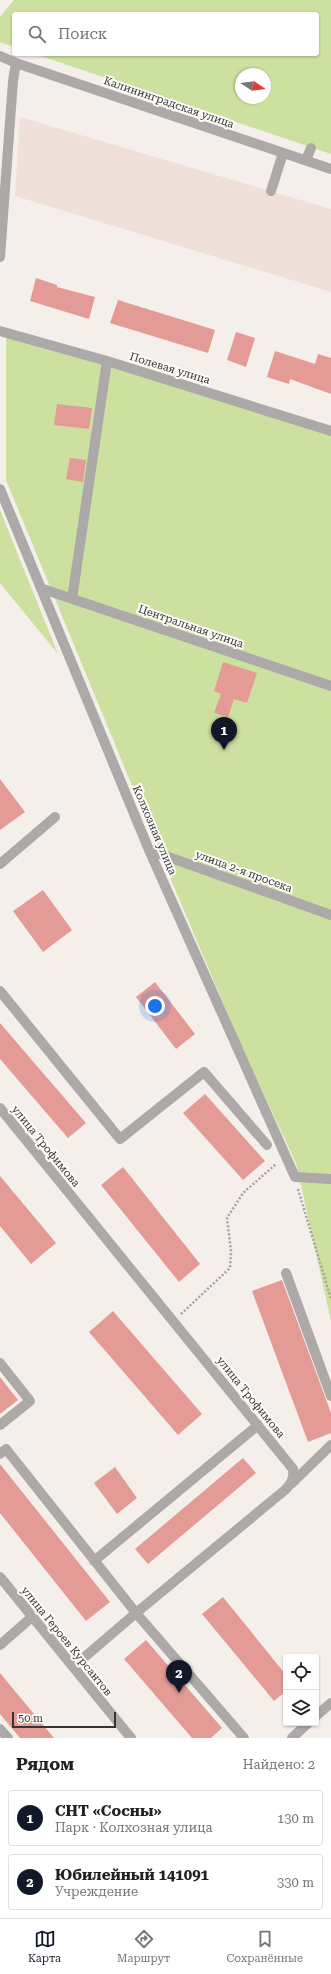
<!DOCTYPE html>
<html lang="ru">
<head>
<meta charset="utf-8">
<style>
  body { margin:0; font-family:"Roboto Serif",serif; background:#f6f6f6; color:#202124 }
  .controls { position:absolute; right:12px; bottom:12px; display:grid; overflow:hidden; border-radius:4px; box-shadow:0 1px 3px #0004 }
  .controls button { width:36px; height:36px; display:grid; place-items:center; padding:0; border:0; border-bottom:1px solid #e0e0e0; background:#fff; color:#202124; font:20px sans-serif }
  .compass { position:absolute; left:235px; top:68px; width:36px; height:36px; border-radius:50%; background:#fff; box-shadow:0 1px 3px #0004; rotate:103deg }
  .scale { position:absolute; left:12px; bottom:10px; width:104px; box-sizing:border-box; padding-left:4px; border:2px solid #373433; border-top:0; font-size:11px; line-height:14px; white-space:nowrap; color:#373433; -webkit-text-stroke:3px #fefdfc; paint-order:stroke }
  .you { position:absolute; left:155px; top:1006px; width:14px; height:14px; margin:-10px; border:3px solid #fff; border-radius:50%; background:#1a73e8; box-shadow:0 0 0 6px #1a73e833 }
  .badge { display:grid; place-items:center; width:26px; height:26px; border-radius:50%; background:#111827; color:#fff; font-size:13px; font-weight:700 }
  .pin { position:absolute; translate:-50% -33px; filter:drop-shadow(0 1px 2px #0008) }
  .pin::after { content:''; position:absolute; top:21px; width:14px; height:12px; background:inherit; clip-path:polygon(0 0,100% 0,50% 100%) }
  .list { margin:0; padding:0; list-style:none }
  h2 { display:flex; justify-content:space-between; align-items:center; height:52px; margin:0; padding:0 16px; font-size:17px }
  h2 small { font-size:13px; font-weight:400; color:#757577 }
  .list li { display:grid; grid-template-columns:26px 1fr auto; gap:12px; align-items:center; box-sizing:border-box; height:56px; margin:0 8px 8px; padding:0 8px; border:1px solid #e0e0e0; border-radius:4px }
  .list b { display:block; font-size:15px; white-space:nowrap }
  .list p { margin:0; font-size:13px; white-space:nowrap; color:#757577 }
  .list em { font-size:13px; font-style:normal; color:#757577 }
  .icon { flex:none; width:22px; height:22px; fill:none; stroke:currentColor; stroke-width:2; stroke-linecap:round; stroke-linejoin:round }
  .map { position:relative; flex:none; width:331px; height:1738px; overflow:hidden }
  .search { position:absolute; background:#fff; box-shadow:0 1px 3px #0004; left:12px; right:12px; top:12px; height:44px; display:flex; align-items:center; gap:10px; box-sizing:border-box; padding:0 14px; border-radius:4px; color:#757577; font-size:15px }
  .sheet { height:180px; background:#fff }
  nav { display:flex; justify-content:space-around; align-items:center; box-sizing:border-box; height:56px; border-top:1px solid #e0e0e0; background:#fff; font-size:11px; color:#757577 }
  nav a { display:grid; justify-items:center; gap:2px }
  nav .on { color:#111827 }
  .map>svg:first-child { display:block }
  .built { fill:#efe1d9 }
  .green { fill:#cce0a0; fill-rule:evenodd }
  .building { fill:#e49b95 }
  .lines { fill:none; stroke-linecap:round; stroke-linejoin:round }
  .path { stroke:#a6a19e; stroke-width:2.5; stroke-dasharray:2 2; stroke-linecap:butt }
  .minor { stroke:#aca9a8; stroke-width:10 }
  .labels { text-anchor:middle; stroke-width:4; stroke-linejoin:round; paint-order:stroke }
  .street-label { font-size:11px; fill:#373433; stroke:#fefdfc }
</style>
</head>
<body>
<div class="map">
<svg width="331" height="1738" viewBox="0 0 331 1738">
  <rect width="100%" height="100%" fill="#f5efeb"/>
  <path class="built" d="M20,117L331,209V292L15,196Z"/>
  <path class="green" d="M14,0H331V154L35,54H317V14H14V47L0,42V17ZM241,74H265V98H241Z
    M6,337L159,380L331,435V1321L296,1163L242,1048L159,851L6,480Z
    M0,510L58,654L0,583Z"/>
  <path class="building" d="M36,278L57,285V287L95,297L89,319L30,301Z
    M118,300L215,330L208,353L110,323Z
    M236,332L255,338L246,367L227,360Z
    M275,351L315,364L318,354L331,358V394L290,379L289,384L267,377Z
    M57,404L92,408L89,429L54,425Z
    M70,458L86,460L83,482L66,479Z
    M223,662L257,673L247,703L234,699L228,717L214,713L221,694L214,691Z
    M0,779L25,812L0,830Z
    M43,890L72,930L43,952L13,911Z
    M155,982L195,1034L176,1049L136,997Z
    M0,1023L86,1123L68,1138L0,1059Z
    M205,1094L265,1161L243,1180L183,1113Z
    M123,1167L200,1264L179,1282L101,1185Z
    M0,1176L56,1243L31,1264L0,1226Z
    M282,1280L331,1413V1433L308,1442L252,1291Z
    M113,1311L202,1414L178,1435L89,1332Z
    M0,1377L18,1400L0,1414Z
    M243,1458L256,1473L148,1564L135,1549Z
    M0,1464L110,1602L86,1621L0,1513Z
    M115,1467L137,1498L117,1514L94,1483Z
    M223,1597L286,1675V1691L274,1701L202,1614Z
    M146,1640L222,1728L211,1738H192L124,1659Z
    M0,1673L54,1738H20L0,1714Z"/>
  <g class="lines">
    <path class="path" d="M298,1189L331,1299
      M181,1314L230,1268L231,1251L227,1218L243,1193L276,1164"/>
    <path class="minor" d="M0,56L16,63L331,169
      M306,160L311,148
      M271,191L283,153
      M0,257L13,81L16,63
      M0,331L107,361L331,431
      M0,489L149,850L295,1177L331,1179
      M43,589L331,686
      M72,599L107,361
      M149,850L331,915
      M0,864L55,817
      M0,991L120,1139L204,1072L267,1145
      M0,1108L293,1469C294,1478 292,1483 285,1490L136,1613L73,1667
      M286,1273L331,1396
      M0,1363L30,1401L0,1425
      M0,1454L6,1449L136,1613L244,1738
      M291,1484L331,1445
      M94,1561L258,1425
      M0,1577L131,1738
      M0,1645L32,1617
      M316,1716L331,1703
      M0,1729L8,1738
      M292,1738L308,1723"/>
  </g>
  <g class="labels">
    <g class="street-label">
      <text transform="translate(169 102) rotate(19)" y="4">Калининградская улица</text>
      <text transform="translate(170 368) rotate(17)" y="4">Полевая улица</text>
      <text transform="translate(191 626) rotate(19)" y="4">Центральная улица</text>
      <text transform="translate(155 830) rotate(67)" y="4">Колхозная улица</text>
      <text transform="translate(244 871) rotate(20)" y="4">улица 2-я просека</text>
      <text transform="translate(46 1146) rotate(51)" y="4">улица Трофимова</text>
      <text transform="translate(251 1397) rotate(51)" y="4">улица Трофимова</text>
      <text transform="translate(67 1641) rotate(51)" y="4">улица Героев Курсантов</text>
    </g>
  </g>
</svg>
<div class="controls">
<button><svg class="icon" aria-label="locate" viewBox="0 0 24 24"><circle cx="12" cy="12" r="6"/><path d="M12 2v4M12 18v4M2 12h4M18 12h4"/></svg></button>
<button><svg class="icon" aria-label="layers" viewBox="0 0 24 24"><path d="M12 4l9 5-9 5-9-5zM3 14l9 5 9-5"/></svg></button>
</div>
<svg class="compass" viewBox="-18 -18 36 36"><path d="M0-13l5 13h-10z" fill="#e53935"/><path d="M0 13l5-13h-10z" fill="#757577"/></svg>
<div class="scale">50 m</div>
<div class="you"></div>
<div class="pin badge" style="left:224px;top:750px">1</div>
<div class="pin badge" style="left:179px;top:1693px">2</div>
<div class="search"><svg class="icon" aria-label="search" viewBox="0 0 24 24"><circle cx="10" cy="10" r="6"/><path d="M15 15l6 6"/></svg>Поиск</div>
</div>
<section class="sheet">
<h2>Рядом<small>Найдено: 2</small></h2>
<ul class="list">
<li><span class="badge">1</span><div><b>СНТ «Сосны»</b><p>Парк · Колхозная улица</p></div><em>130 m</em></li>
<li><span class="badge">2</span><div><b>Юбилейный 141091</b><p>Учреждение</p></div><em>330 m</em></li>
</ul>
</section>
<nav>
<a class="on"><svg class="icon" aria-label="map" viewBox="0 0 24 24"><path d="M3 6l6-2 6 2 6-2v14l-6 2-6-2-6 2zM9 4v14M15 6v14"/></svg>Карта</a>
<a><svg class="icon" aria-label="directions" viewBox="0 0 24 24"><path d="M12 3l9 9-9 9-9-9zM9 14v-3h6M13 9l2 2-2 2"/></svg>Маршрут</a>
<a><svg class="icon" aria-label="saved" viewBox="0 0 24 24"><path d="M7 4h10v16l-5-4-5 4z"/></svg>Сохранённые</a>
</nav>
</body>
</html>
